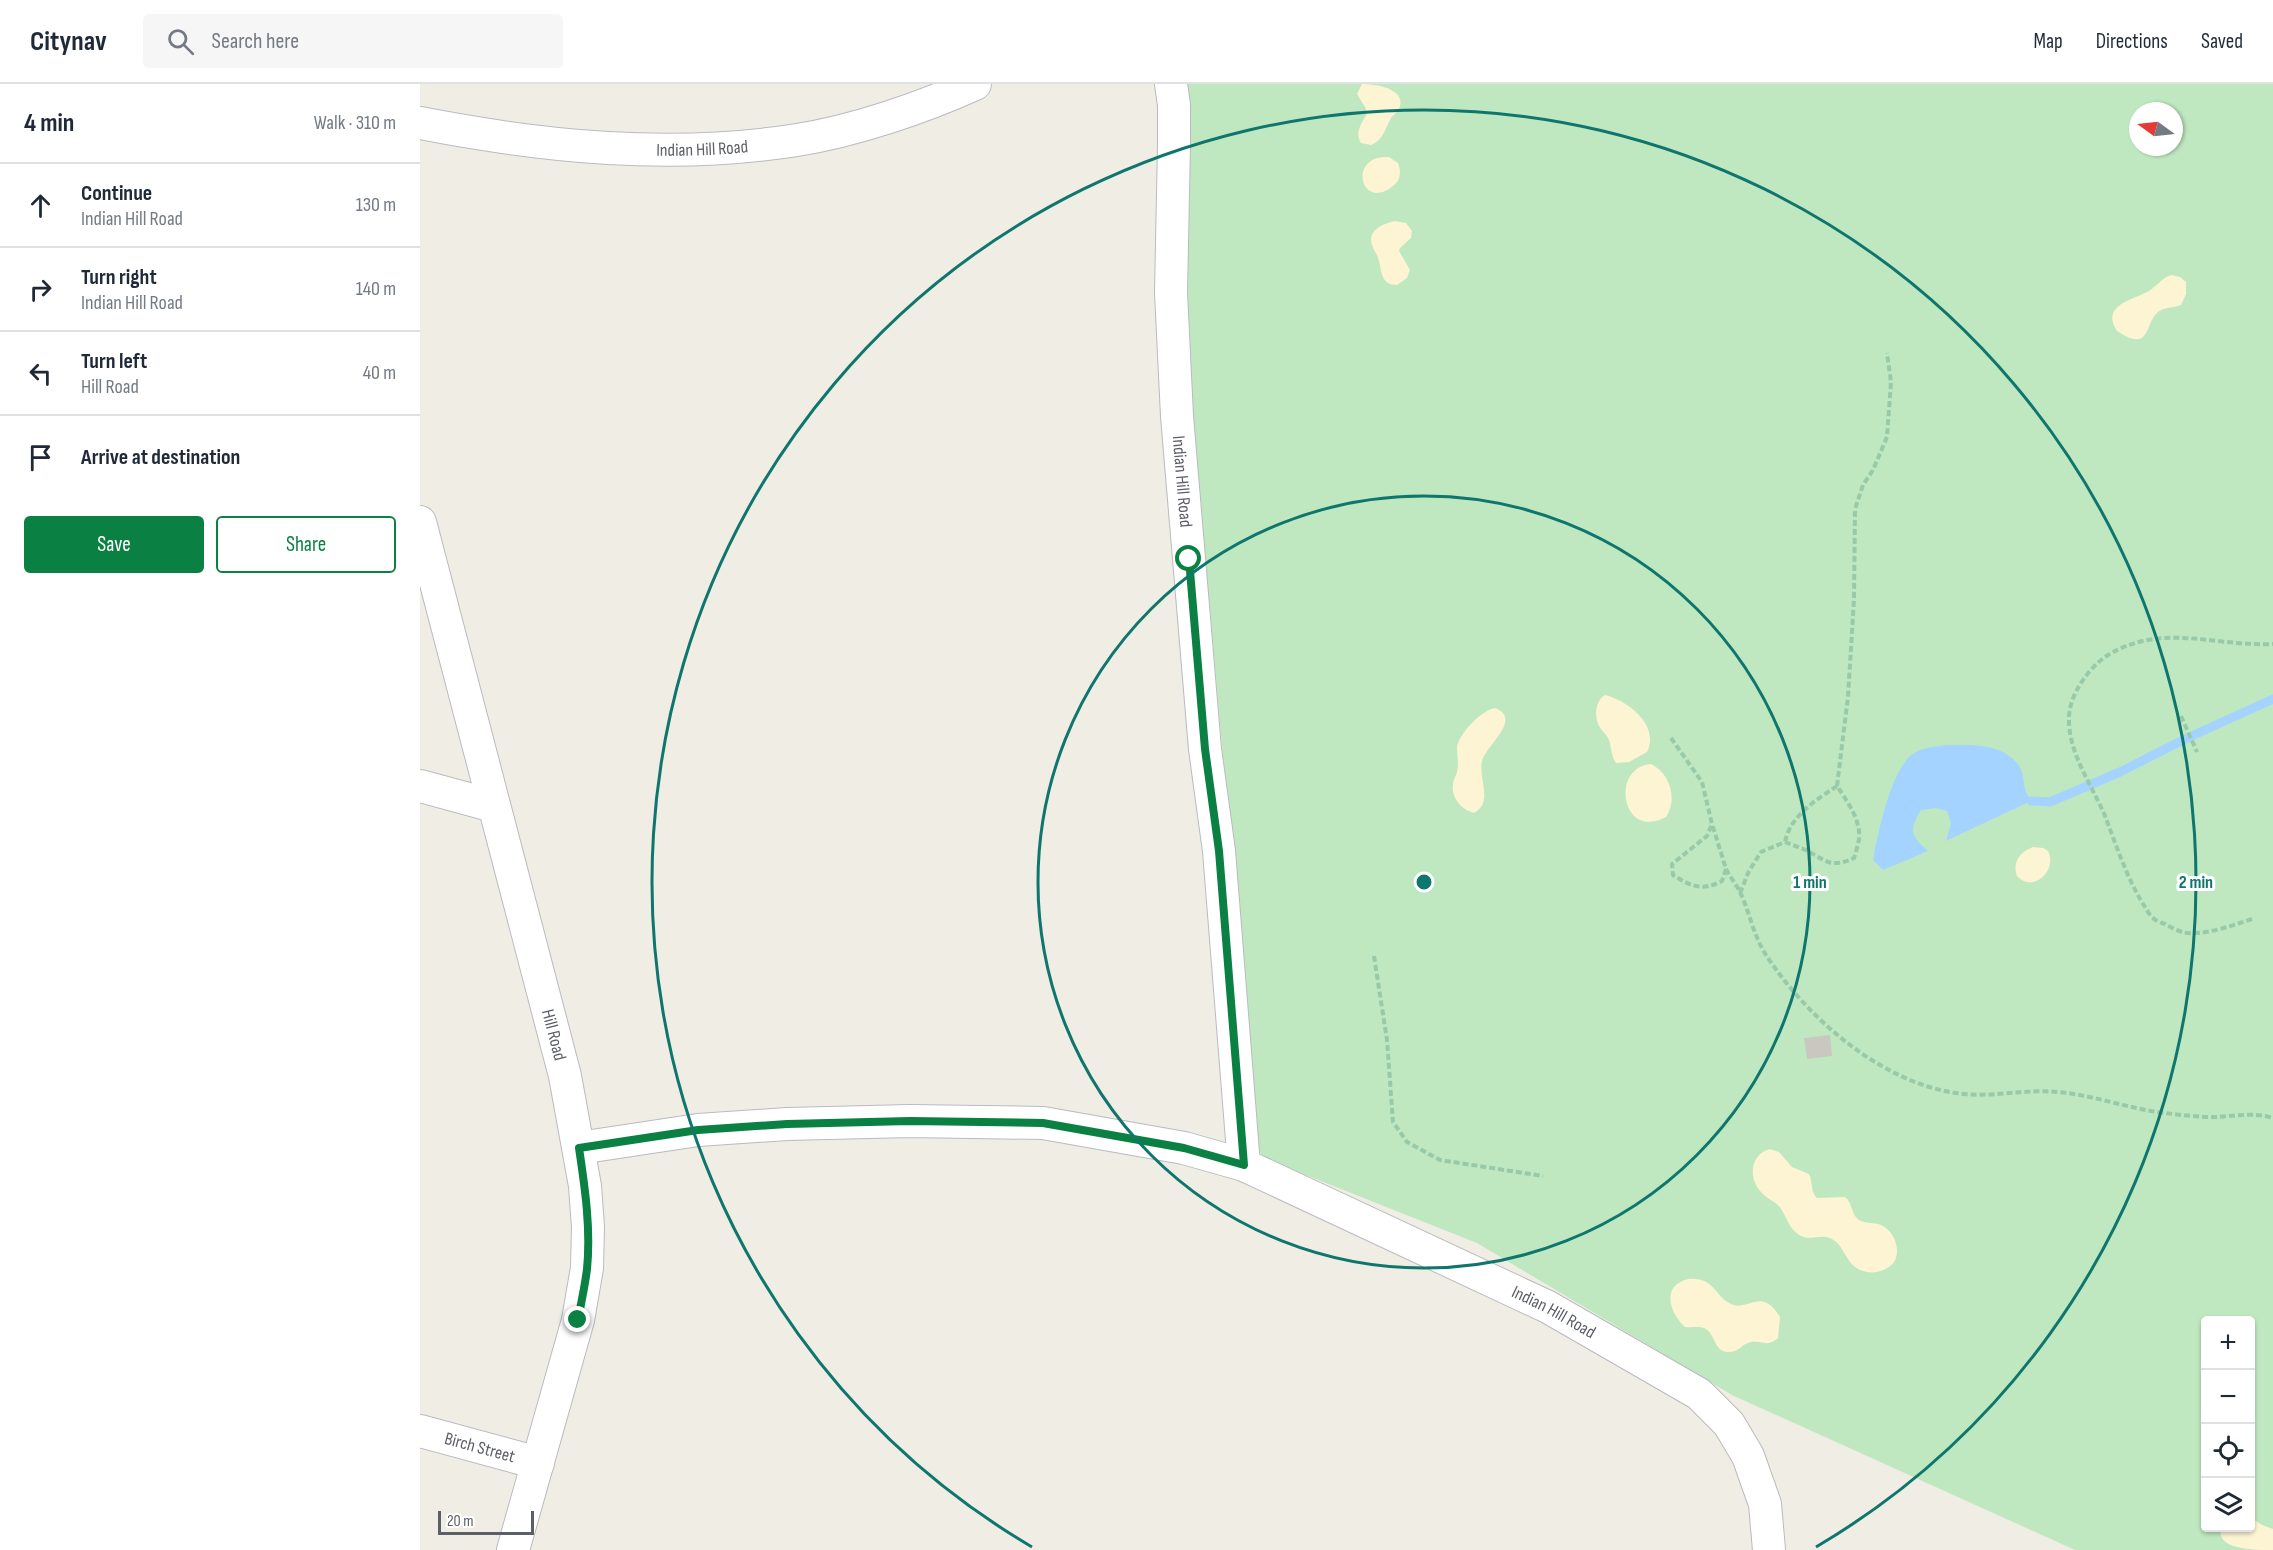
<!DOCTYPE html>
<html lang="en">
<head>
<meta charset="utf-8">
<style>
  body { margin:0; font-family:"Sofia Sans Condensed",sans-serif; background:#f6f6f7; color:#1f2937 }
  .controls { position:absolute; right:18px; bottom:18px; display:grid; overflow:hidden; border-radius:6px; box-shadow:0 2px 4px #0004 }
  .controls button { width:54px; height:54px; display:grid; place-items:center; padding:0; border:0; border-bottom:2px solid #e0e1e3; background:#fff; color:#1f2937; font:30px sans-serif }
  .compass { position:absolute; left:1709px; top:18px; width:54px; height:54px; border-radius:50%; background:#fff; box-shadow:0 2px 4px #0004; rotate:285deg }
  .scale { position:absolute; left:18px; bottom:15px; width:96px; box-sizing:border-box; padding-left:6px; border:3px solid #5c5f65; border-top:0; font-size:16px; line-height:21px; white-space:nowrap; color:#5c5f65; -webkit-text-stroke:4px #fff; paint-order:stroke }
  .stop { position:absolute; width:18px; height:18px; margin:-14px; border:4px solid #0b8043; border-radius:50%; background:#fff }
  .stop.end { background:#0b8043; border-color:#fff; box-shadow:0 2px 6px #0008 }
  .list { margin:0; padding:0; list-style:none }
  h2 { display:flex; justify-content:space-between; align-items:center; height:78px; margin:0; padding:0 24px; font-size:26px }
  h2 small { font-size:20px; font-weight:400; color:#747a83 }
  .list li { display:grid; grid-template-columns:39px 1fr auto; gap:18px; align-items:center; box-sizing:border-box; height:84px; padding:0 24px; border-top:2px solid #e0e1e3 }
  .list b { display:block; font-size:22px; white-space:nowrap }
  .list p { margin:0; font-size:20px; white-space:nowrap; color:#747a83 }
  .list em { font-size:20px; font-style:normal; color:#747a83 }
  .actions { display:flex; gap:12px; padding:18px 24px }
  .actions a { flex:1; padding:14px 0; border:2px solid #0b8043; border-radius:6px; text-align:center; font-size:21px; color:#0b8043 }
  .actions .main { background:#0b8043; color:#fff }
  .icon { flex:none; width:33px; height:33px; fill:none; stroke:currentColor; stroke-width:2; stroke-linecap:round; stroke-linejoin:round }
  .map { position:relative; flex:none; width:1853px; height:1466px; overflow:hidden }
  header { display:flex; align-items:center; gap:36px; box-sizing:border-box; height:84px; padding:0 30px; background:#fff; border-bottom:2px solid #e0e1e3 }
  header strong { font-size:28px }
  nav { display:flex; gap:33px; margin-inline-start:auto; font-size:21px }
  .search { width:420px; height:54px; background:#f6f6f7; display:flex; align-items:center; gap:15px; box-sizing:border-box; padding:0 21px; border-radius:6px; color:#747a83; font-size:22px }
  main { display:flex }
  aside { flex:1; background:#fff }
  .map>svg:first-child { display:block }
  .green { fill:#bfe8c1; fill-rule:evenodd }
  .sand { fill:#fcf4d2 }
  .water { fill:#a4d3ff }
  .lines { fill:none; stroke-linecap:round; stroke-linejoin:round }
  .stream { stroke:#a4d3ff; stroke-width:9 }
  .building { fill:#cac7c1 }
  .minor-casing { stroke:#b9bbc0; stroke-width:34 }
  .path { stroke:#98c9a8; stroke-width:4; stroke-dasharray:6 3; stroke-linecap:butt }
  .minor { stroke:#fff; stroke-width:32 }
  .route { stroke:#0b8043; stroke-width:8 }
  .ring { fill:none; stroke:#0f766e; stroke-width:3 }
  .labels { text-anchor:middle; stroke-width:6; stroke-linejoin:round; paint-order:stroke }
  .street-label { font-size:18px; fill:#5c5f65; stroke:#fff }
  .centre { fill:#0f766e; stroke:#fff; stroke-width:3 }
  .ring-label { font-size:18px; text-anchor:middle; font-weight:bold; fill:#0f766e; stroke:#fff; stroke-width:6; stroke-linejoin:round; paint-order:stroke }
</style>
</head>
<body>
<header>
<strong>Citynav</strong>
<div class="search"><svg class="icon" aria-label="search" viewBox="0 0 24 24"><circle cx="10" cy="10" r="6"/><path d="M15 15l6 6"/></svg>Search here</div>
<nav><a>Map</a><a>Directions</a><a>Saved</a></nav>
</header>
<main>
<aside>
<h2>4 min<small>Walk · 310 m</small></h2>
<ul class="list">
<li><svg class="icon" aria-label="ahead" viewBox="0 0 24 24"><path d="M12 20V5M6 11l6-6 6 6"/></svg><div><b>Continue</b><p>Indian Hill Road</p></div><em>130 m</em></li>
<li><svg class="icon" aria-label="right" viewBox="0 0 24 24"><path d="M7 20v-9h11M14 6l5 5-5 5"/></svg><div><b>Turn right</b><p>Indian Hill Road</p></div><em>140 m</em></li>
<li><svg class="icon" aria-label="left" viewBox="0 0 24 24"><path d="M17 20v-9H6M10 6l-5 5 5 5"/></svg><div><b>Turn left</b><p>Hill Road</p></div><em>40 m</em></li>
<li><svg class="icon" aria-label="arrive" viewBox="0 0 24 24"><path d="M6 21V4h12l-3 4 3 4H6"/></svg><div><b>Arrive at destination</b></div></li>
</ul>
<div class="actions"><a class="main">Save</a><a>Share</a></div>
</aside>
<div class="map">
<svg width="1853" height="1466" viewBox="0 0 1853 1466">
  <rect width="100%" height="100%" fill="#efede4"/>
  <path class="green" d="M766,0H1853V1466H1655L1312,1311L1057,1159L848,1076L840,1068L833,1052L826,938L771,307L766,172ZM1718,27H1754V63H1718ZM1786,1236H1830V1444H1786Z"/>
  <path class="sand" d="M942,0C954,0 988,4 979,25C977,29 972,31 970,36C964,47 963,56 951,61L941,59C934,48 942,40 947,29L945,23L937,10Z
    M969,73L978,79C981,87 981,96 974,101C941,130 926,70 969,73Z
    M975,137L986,139L992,147L991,154L980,164L979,167L990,186L987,194L977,201C960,201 962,186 958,174C957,169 953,166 952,161C947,146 963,140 975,137Z
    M1751,191L1760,193L1766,198V210L1761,221C1753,224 1744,223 1738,228C1724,239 1732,270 1697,247C1680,221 1713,216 1729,207C1737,202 1742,194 1751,191Z
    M1185,611C1209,617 1240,642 1227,668L1209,678L1196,679C1191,672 1192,665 1189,656C1187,651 1184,649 1181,645C1173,635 1175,617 1185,611Z
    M1075,624C1103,635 1066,661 1062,677C1058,695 1074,718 1054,729C1042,726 1031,714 1033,701C1033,696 1036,692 1037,688C1039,680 1037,671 1037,664C1038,650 1062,626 1075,624Z
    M1231,680C1250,689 1258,715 1246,733C1201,757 1190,683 1231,680Z
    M1613,763L1623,764L1628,767C1638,786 1613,810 1597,792C1592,778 1600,768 1613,763Z
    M1350,1065L1359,1068L1372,1083L1389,1090C1393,1098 1390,1107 1397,1114L1425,1113C1433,1119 1431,1131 1439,1136C1446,1140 1454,1138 1461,1141C1476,1147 1484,1173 1469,1183C1461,1188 1452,1190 1443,1187C1426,1182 1425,1162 1412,1155C1402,1149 1391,1157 1381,1152C1368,1145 1367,1132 1359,1122C1354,1117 1346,1114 1341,1108C1328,1094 1330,1070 1350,1065Z
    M1268,1195C1295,1193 1294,1212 1311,1220C1329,1228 1341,1202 1360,1233L1358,1254C1346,1264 1344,1256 1331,1258C1323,1259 1319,1268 1310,1268C1293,1269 1296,1249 1284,1244C1278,1242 1271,1244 1265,1243C1249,1228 1241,1202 1268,1195Z
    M1831,1434L1842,1441L1853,1445V1466C1835,1466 1795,1466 1801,1444H1830Z"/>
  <path class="water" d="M1525,661C1550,661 1583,658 1599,682C1604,689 1603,697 1605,705C1606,709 1609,713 1611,717L1526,757L1531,739L1527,727L1516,724L1501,726C1488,747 1491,752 1508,767L1463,786L1453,776C1458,749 1470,691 1490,672C1499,664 1513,663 1525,661Z"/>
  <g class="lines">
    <path class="stream" d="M1611,717L1630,718L1700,688L1765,655L1853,615"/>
  </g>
  <path class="building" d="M1410,951L1412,972L1387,975L1384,954Z"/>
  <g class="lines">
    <defs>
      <g id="minor">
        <path id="s1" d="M751,0L754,21V59L751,209L757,332L785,665L799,767L824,1081"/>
        <path id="s2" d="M0,39C124,63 251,76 377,56C434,47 502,24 555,0"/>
        <path id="s3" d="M0,438L145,992L165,1102L168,1143L167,1184L158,1236L93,1466"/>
        <path d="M0,702L74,722"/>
        <path id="s4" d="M159,1064L278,1046L367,1040L490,1037L623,1039L764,1064L824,1081L1128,1223L1279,1310L1309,1340L1328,1372L1345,1420L1349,1466"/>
        <path id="s5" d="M0,1347L118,1379"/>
      </g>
    </defs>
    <use href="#minor" class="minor-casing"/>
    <path class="path" d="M1761,632L1777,668
      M1251,654L1282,698L1292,740L1287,752L1252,780L1253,791C1272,803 1282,807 1302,797L1306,785L1292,740
      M1417,702L1428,613L1434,515L1435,425L1443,401L1453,386L1467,353L1471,298L1467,269
      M1306,785C1310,793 1316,800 1320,808C1330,829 1333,851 1346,871C1388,935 1464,1002 1544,1010C1575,1013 1606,1005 1638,1008C1674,1011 1709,1025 1745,1029C1761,1031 1778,1033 1795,1033C1814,1032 1835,1028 1853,1034
      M1320,809L1329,787L1341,768L1365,758C1373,761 1381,764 1388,767C1407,778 1412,784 1434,774C1436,768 1438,761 1439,755C1441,736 1427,717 1417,702C1396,716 1370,732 1365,758
      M1832,835C1814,841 1781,853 1762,848C1756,846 1750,843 1745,840C1742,839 1736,837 1733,834C1730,832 1727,826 1725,823C1707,795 1697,763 1685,732C1672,701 1648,669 1649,634C1649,611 1669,583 1688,571C1743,538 1795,563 1853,560
      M954,872L967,956L973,1038L987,1058L1020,1076L1123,1092"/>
    <use href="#minor" class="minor"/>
  </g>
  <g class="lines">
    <path class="route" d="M158,1236C161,1219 165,1202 167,1185C171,1145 165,1104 159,1064L278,1046L367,1040L490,1037L623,1039L764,1064L824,1081L799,767L785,665L769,475"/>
  </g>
  <g class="ring">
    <circle cx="1004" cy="798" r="386"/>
    <path d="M612 1463A772 772 0 1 1 1396 1463"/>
  </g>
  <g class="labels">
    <g class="street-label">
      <text dy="6" stroke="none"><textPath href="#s2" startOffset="284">Indian Hill Road</textPath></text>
      <text dy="6" stroke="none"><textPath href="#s1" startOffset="398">Indian Hill Road</textPath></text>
      <text dy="6" stroke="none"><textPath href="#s3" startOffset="530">Hill Road</textPath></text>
      <text dy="6" stroke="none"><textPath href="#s4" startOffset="1014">Indian Hill Road</textPath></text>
      <text dy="6" stroke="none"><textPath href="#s5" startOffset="62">Birch Street</textPath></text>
    </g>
  </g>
  <circle cx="1004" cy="798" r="9" class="centre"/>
  <g class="ring-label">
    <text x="1390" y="804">1 min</text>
    <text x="1776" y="804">2 min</text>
  </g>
</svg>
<div class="controls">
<button>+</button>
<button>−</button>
<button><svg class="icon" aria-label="locate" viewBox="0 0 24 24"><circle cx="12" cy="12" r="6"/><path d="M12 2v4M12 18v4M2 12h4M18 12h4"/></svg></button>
<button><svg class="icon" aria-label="layers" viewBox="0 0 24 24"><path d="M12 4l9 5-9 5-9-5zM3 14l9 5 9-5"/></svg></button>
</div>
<svg class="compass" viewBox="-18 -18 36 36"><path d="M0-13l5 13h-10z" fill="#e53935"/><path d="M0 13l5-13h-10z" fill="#747a83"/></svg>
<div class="scale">20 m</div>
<div class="stop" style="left:769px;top:475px"></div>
<div class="stop end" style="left:158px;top:1236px"></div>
</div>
</main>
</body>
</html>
